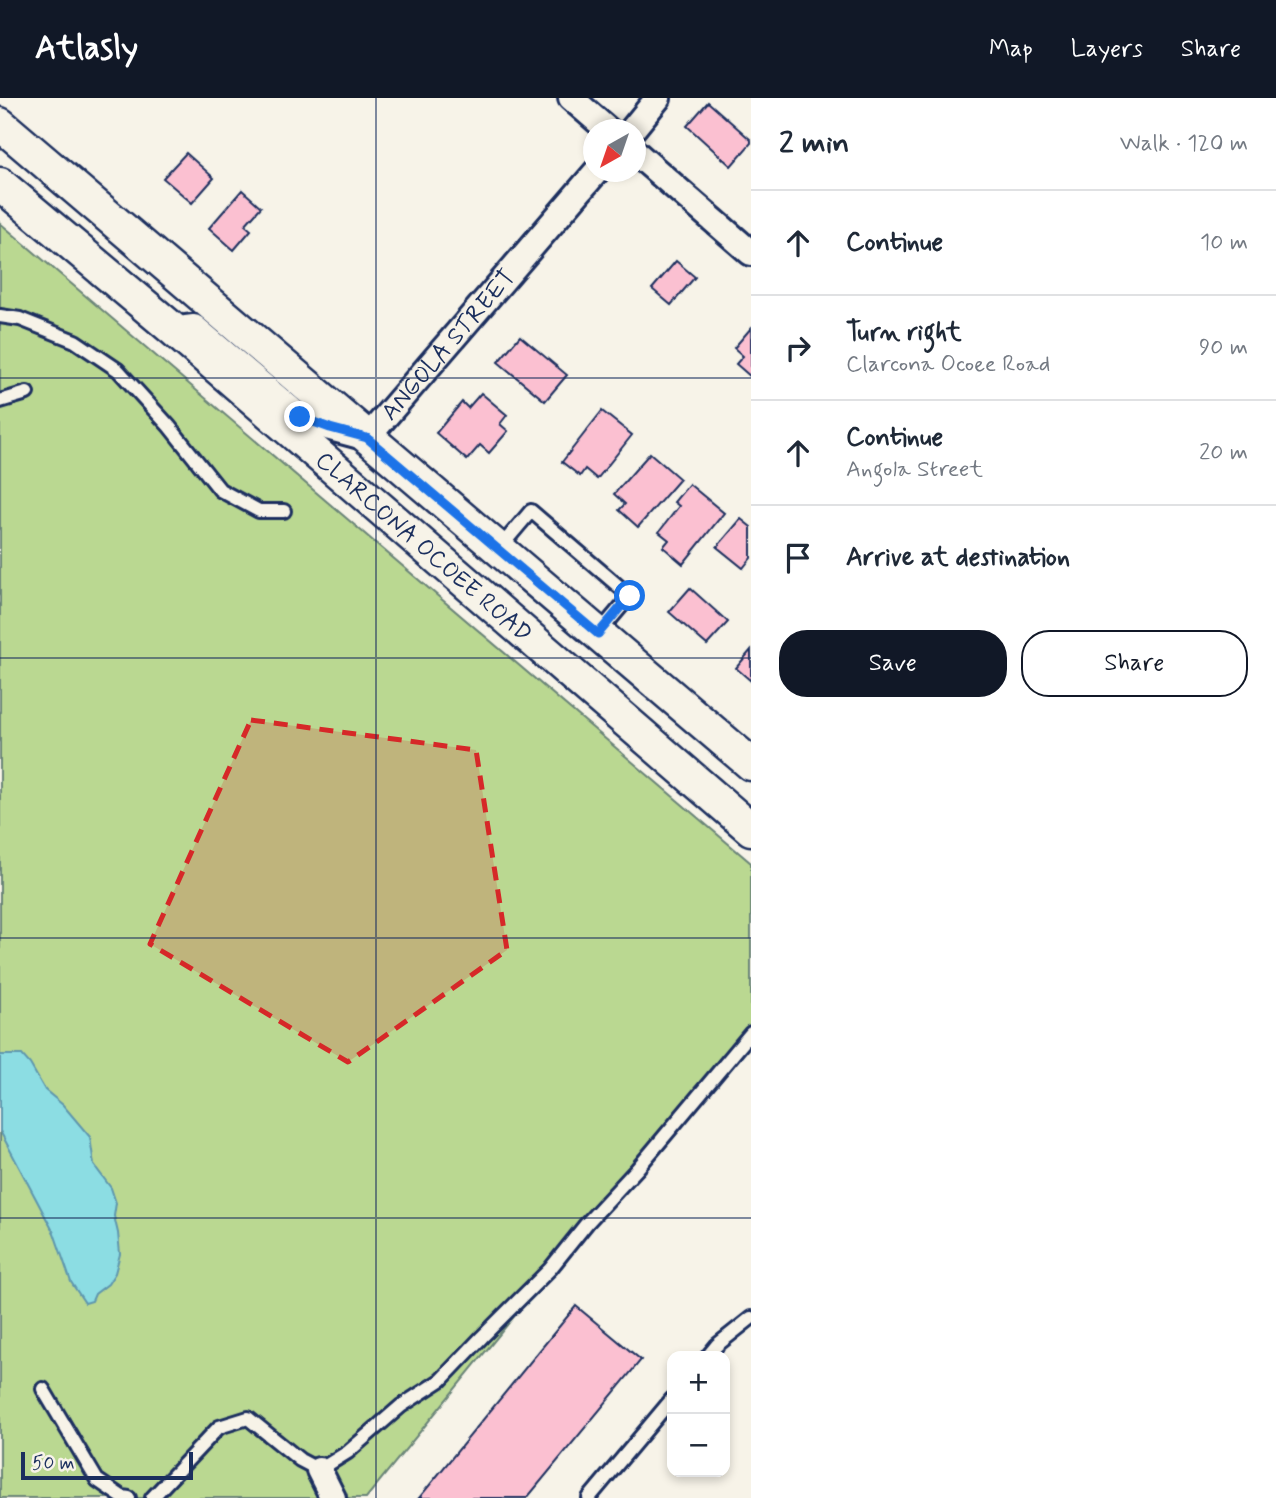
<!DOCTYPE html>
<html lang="en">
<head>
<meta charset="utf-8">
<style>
  body { margin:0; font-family:Mynerve,sans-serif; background:#f2f2f3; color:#1f2937 }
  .controls { position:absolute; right:21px; bottom:21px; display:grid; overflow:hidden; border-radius:14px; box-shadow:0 4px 10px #0003 }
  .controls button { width:63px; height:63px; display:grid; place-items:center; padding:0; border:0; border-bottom:2px solid #e0e1e3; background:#fff; color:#1f2937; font:35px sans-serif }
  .compass { position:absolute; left:583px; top:21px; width:63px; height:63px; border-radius:50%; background:#fff; box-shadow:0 4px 10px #0003; rotate:220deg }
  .scale { position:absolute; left:21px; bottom:18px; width:172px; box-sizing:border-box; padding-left:7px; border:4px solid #1b2f5e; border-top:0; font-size:19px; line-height:24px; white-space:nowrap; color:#1b2f5e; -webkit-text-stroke:5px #f7f3e8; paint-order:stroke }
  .stop { position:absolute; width:21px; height:21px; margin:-16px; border:5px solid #1a73e8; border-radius:50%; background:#fff }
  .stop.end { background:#1a73e8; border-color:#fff; box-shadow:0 2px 7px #0008 }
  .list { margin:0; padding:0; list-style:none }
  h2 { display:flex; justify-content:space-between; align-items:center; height:91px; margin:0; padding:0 28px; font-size:30px }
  h2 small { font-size:23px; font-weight:400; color:#747a83 }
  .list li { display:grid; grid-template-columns:46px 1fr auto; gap:21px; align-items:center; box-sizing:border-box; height:105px; padding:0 28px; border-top:2px solid #e0e1e3 }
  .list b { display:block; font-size:26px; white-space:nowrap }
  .list p { margin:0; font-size:23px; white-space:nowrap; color:#747a83 }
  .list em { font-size:23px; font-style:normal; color:#747a83 }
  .actions { display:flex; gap:14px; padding:21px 28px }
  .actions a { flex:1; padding:16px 0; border:2px solid #111827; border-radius:28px; text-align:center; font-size:24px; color:#111827 }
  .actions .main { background:#111827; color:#fff }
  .icon { flex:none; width:38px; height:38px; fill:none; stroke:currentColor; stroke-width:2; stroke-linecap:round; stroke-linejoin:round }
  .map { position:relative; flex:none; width:751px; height:1400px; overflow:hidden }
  header { display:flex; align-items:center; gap:42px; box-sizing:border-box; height:98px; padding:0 35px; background:#111827; color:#fff }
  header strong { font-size:33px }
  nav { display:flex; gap:38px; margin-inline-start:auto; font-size:24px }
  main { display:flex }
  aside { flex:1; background:#fff }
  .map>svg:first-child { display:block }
  .green { fill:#bad891; stroke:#6a8478; stroke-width:2 }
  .water { fill:#8cdde3; stroke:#5f97ae; stroke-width:2 }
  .building { fill:#fbc0d1; stroke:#1b2f5e; stroke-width:2 }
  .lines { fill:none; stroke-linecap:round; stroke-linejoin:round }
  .service-casing { stroke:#1b2f5e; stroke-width:18 }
  .minor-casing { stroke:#1b2f5e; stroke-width:30 }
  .tertiary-casing { stroke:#1b2f5e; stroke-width:37 }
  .service { stroke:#f7f3e8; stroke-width:12 }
  .minor { stroke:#f7f3e8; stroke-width:24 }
  .tertiary { stroke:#f7f3e8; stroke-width:32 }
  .route { stroke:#1a73e8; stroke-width:9 }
  .marked { fill:#d62828; fill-opacity:0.2; stroke:#d62828; stroke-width:5; stroke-dasharray:14 9; stroke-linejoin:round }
  .grid { fill:none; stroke:#1b2f5e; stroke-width:2; stroke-opacity:0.55 }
  .labels { text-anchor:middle; stroke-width:5; stroke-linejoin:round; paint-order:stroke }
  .street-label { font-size:24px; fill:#1b2f5e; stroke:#f7f3e8 }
</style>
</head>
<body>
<header>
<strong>Atlasly</strong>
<nav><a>Map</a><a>Layers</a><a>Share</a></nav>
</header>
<main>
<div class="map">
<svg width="751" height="1400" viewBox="0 0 751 1400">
  <rect width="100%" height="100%" fill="#f7f3e8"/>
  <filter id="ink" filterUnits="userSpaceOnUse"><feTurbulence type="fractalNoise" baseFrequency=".0143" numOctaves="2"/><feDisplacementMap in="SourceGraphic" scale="14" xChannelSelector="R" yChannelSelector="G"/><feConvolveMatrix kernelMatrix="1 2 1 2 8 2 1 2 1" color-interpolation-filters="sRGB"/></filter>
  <g filter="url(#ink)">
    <path class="green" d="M0,125L751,765V928L366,1400H0Z"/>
    <path class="water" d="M0,957H22L30,966L45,992L63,1007L90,1039L94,1067L111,1090L116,1105L114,1118L118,1135L120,1156L115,1175L108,1186L95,1196L92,1203L85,1205L71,1184L54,1135L0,1033Z"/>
    <path class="building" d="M708,4L751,42V45L731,68L687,28Z
      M186,55L214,80L192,105L163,80Z
      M242,92L261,109L245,127L251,132L234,152L209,130Z
      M676,163L695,179L671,207L652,191Z
      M751,230V279L736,266L743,258L734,250Z
      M520,238L567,277L545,303L498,264Z
      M481,295L507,317L500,326L508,333L489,355L480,347L467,362L436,335L462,304L468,310Z
      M602,313L632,337L597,381L585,371L580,378L562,364Z
      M650,355L680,381L638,429L619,412L625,406L614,396Z
      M689,386L724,415L683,466L663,449L669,442L659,434L679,408L674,404Z
      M741,421L751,429V460L743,470L717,449Z
      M690,490L728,524L707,547L669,514Z
      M751,552V583L736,570Z
      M576,1208L641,1262L527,1400H419Z"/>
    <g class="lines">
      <defs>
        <path id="service" d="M0,218L20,221L75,243L118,272L169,328L220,392L259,413H284
          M0,303L27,295
          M498,452L531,413L630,498L598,536
          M708,1258L717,1247L751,1220
          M43,1291L97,1382L122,1399L129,1400
          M152,1400L219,1329L248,1320L300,1362L319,1372L348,1354L401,1308L441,1282L482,1239L550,1171L587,1125L637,1071L751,935
          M589,1400L672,1301"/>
        <g id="minor">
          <path d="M571,0L608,32"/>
          <path d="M632,32L658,0"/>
          <path d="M636,55L751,155"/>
          <path id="s1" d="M186,230L194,229L300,319L330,330L367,340L596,74"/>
          <path d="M319,1372L333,1400"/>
        </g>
        <g id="tertiary">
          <path d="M0,26L751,666"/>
          <path id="s2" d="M0,86L174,232L751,731"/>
        </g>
      </defs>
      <use href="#service" class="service-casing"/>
      <use href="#minor" class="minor-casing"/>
      <use href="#tertiary" class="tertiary-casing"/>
      <use href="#service" class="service"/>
      <use href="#minor" class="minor"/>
      <use href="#tertiary" class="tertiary"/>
    </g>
  </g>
  <g class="lines" filter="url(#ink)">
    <path class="route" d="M300,319L330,330L367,340L598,536L630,498"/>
  </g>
  <path class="marked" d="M251,622L476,652L507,852L348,964L150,846Z"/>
  <path class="grid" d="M376,0V1400M0,280H751M0,560H751M0,840H751M0,1120H751"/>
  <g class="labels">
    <g class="street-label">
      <text dy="8" stroke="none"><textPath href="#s1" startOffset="341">ANGOLA STREET</textPath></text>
      <text dy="8" stroke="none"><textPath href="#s2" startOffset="558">CLARCONA OCOEE ROAD</textPath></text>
    </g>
  </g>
</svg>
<div class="controls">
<button>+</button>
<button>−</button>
</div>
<svg class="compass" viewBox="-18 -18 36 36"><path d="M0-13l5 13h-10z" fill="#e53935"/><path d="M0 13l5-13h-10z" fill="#747a83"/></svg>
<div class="scale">50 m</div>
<div class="stop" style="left:630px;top:498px"></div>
<div class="stop end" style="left:300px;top:319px"></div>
</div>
<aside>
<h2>2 min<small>Walk · 120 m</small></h2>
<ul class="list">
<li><svg class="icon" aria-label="ahead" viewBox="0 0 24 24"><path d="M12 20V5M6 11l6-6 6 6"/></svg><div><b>Continue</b></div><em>10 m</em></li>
<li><svg class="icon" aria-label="right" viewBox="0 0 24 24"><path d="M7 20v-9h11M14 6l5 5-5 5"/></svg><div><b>Turn right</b><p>Clarcona Ocoee Road</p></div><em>90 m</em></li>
<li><svg class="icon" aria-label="ahead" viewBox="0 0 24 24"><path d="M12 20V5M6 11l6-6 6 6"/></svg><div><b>Continue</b><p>Angola Street</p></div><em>20 m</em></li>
<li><svg class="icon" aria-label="arrive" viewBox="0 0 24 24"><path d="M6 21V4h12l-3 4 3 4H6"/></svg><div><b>Arrive at destination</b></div></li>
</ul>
<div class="actions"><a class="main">Save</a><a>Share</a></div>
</aside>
</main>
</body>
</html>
